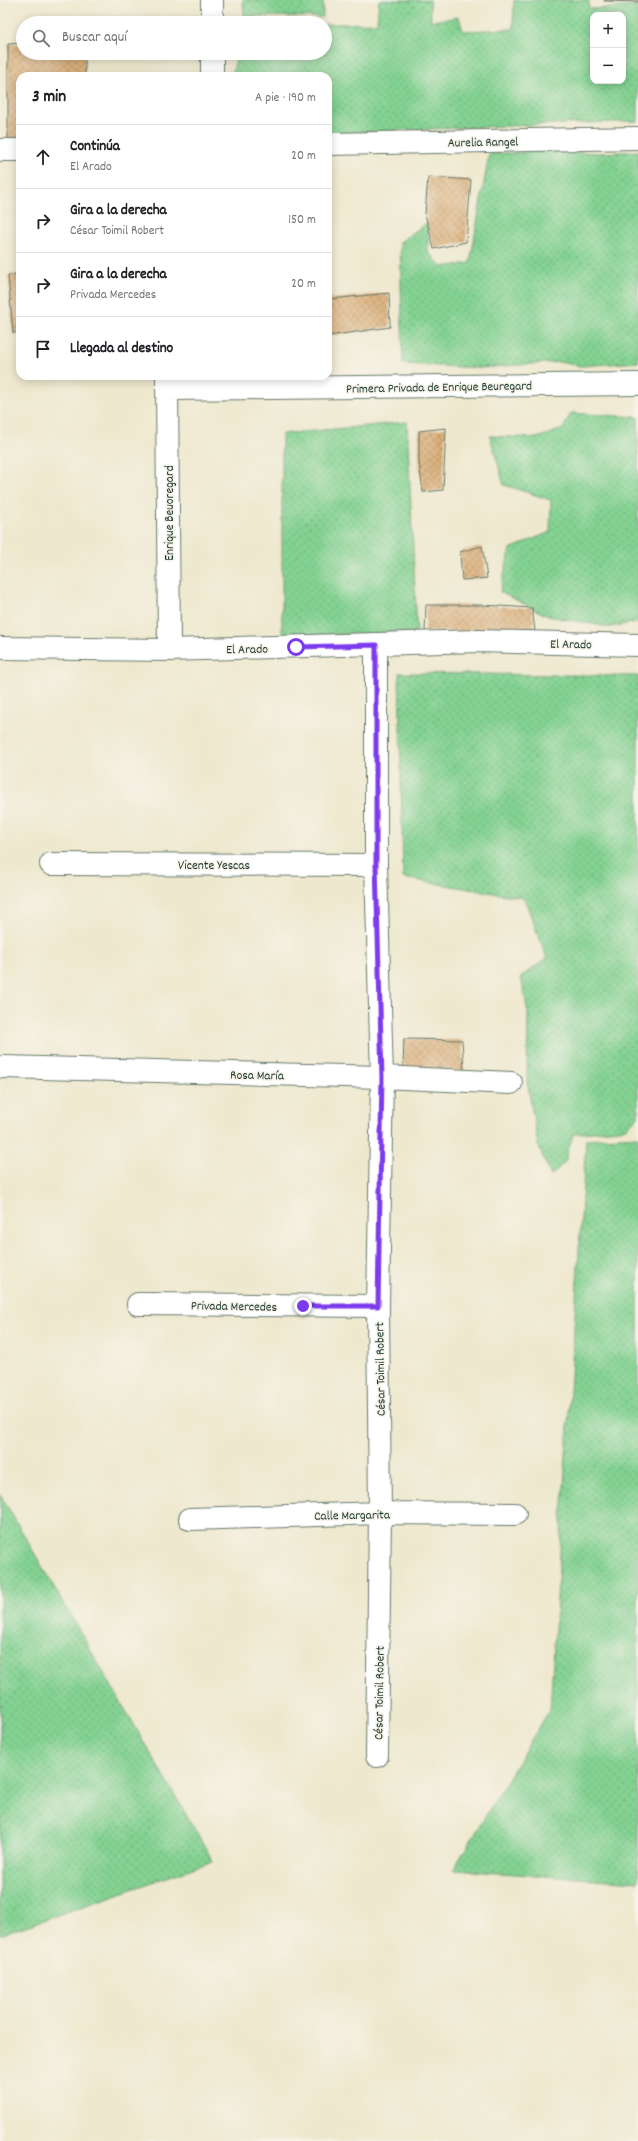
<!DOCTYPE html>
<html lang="es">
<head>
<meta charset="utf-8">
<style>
  body { margin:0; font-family:Dekko,sans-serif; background:#f2f2f2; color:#202124 }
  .controls { position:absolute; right:12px; top:12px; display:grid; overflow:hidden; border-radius:8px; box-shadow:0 2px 10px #0003 }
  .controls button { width:36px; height:36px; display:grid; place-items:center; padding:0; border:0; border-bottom:1px solid #e0e0e0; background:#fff; color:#202124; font:20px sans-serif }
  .stop { position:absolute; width:12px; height:12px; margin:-9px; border:3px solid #7c3aed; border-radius:50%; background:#fff }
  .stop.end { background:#7c3aed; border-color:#fff; box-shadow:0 1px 4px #0008 }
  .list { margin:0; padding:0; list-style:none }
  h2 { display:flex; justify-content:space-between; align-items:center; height:52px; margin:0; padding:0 16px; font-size:17px }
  h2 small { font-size:13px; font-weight:400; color:#757577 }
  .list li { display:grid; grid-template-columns:26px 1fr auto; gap:12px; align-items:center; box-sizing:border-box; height:64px; padding:0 16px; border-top:1px solid #e0e0e0 }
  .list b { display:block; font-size:15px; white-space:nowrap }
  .list p { margin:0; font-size:13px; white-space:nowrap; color:#757577 }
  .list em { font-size:13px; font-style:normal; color:#757577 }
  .icon { flex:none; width:22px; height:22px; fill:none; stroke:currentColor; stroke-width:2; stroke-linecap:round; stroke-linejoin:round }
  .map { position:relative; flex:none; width:638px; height:2141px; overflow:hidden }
  .search { position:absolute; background:#fff; box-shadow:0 2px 10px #0003; left:16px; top:16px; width:316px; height:44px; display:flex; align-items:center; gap:10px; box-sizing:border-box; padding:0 14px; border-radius:22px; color:#757577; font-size:15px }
  .panel { position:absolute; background:#fff; box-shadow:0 2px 10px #0003; left:16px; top:72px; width:316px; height:308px; border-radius:12px }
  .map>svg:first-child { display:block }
  .grass { fill:url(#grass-dots); stroke:#518863; fill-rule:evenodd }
  .building { fill:url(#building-cross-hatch) }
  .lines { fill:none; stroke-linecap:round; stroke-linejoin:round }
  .minor-casing { stroke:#67796a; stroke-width:24 }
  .minor { stroke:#fff; stroke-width:22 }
  .route { stroke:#7c3aed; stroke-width:5 }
  .labels { text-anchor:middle; stroke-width:3; stroke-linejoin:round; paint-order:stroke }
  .street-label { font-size:13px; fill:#1f3d34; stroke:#f7f3e8 }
</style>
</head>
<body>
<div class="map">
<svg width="638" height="2141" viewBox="0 0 638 2141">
  <defs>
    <pattern id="grass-dots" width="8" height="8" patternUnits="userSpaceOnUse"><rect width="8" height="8" fill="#83d292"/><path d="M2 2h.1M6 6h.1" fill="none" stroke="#6bac78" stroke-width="1.8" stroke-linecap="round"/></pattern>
    <pattern id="building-cross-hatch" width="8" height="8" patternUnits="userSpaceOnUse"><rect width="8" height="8" fill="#dbae77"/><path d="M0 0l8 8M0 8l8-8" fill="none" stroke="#b18f62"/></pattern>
  </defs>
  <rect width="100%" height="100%" fill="#f7f3e8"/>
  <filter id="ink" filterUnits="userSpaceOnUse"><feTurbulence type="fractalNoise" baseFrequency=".025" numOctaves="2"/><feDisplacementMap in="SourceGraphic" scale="8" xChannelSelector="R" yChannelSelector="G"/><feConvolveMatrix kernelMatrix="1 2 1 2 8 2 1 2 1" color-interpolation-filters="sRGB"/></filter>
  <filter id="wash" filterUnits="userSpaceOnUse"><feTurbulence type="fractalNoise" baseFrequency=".012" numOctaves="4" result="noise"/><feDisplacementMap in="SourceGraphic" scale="16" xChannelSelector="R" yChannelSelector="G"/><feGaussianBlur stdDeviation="0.9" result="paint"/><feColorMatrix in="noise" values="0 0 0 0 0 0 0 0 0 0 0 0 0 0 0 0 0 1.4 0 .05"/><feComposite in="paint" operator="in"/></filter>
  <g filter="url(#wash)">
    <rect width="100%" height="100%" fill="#eee8ce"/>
    <path class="grass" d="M243,0H323V17L244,16Z
      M379,0H430L431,21L459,17L463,31L513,29L514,0H589V9L638,6V121L328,133V76H232L237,53H325V24L377,23ZM593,15H623V81H593Z
      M550,151L601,153L638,151V362L581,366L559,362L480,368L403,364L400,242L428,222V252L442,267L470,263L489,154Z
      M571,413L638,417V622L609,627L548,616L500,592L510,549L550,532L551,500L504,485L490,436L537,438L563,429Z
      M407,422L417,632L282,636V434Z
      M399,673L638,676V1117L626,1128L573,1134L565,1162L551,1176L538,1145L527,1081L528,1013L521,977L547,958L524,898L403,878Z
      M638,1136V1882L453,1870L550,1709L586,1139Z
      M0,1494L213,1861L0,1935Z"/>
    <g id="blocks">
      <path class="building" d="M604,0H638V2L604,1Z
        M23,43V53H85V76H20V141H8V44Z
        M428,177L471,180L466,242L434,249L425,214Z
        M20,274V332L13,333L8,275Z
        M328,289L331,299L389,293L390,327L328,336Z
        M181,376H324V383L181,384Z
        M446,428L443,490L423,492L419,462V431Z
        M482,546L487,578L462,580L460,552Z
        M426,605H482L532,608L535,631L425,632Z
        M404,1039L462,1040L464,1071L403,1068Z"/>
    </g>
  </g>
  <g filter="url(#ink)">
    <use href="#blocks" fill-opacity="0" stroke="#67796a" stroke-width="1"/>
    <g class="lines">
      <defs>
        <path id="minor" d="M212,23V0
          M212,76V53
          M328,144L638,138
          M0,150H20
          M167,376L169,650
          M167,389L638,384
          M376,645V865L382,1077L378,1306L380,1513L377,1756
          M0,648L169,650L478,641L638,645
          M51,864L376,865
          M3,1067L382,1077L511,1083
          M138,1304L378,1306
          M190,1519L380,1513L515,1514"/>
      </defs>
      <use href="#minor" class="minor-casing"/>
      <use href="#minor" class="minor"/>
    </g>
  </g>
  <g class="lines" filter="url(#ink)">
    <path class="route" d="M296,647L376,645V865L382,1077L378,1306H303"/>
  </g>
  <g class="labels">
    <g class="street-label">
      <text transform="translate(483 141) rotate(-1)" y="5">Aurelia Rangel</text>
      <text transform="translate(439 386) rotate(-1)" y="5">Primera Privada de Enrique Beuregard</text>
      <text transform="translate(168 513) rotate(-90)" y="5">Enrique Beuoregard</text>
      <text transform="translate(571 643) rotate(1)" y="5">El Arado</text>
      <text transform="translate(247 648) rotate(-1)" y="5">El Arado</text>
      <text x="214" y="869">Vicente Yescas</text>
      <text transform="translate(257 1074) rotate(1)" y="5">Rosa María</text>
      <text transform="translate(234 1305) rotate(1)" y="5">Privada Mercedes</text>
      <text transform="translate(379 1369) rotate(-91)" y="5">César Toimil Robert</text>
      <text transform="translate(352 1514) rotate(-1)" y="5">Calle Margarita</text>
      <text transform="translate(378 1693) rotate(-89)" y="5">César Toimil Robert</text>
    </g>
  </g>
</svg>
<div class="controls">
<button>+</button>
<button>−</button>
</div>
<div class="stop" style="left:296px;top:647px"></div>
<div class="stop end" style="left:303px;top:1306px"></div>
<div class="search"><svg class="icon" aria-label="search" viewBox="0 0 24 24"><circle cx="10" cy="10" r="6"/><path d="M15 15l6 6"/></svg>Buscar aquí</div>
<section class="panel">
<h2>3 min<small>A pie · 190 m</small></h2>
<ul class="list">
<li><svg class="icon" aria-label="ahead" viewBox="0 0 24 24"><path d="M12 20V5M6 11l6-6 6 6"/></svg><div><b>Continúa</b><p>El Arado</p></div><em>20 m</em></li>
<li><svg class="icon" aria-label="right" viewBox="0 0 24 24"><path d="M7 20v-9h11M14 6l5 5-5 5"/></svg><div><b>Gira a la derecha</b><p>César Toimil Robert</p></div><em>150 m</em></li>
<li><svg class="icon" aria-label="right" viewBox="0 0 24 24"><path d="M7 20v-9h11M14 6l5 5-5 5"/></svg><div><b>Gira a la derecha</b><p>Privada Mercedes</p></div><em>20 m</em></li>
<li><svg class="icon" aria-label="arrive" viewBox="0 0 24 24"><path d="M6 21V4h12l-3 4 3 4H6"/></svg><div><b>Llegada al destino</b></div></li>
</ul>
</section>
</div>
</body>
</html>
